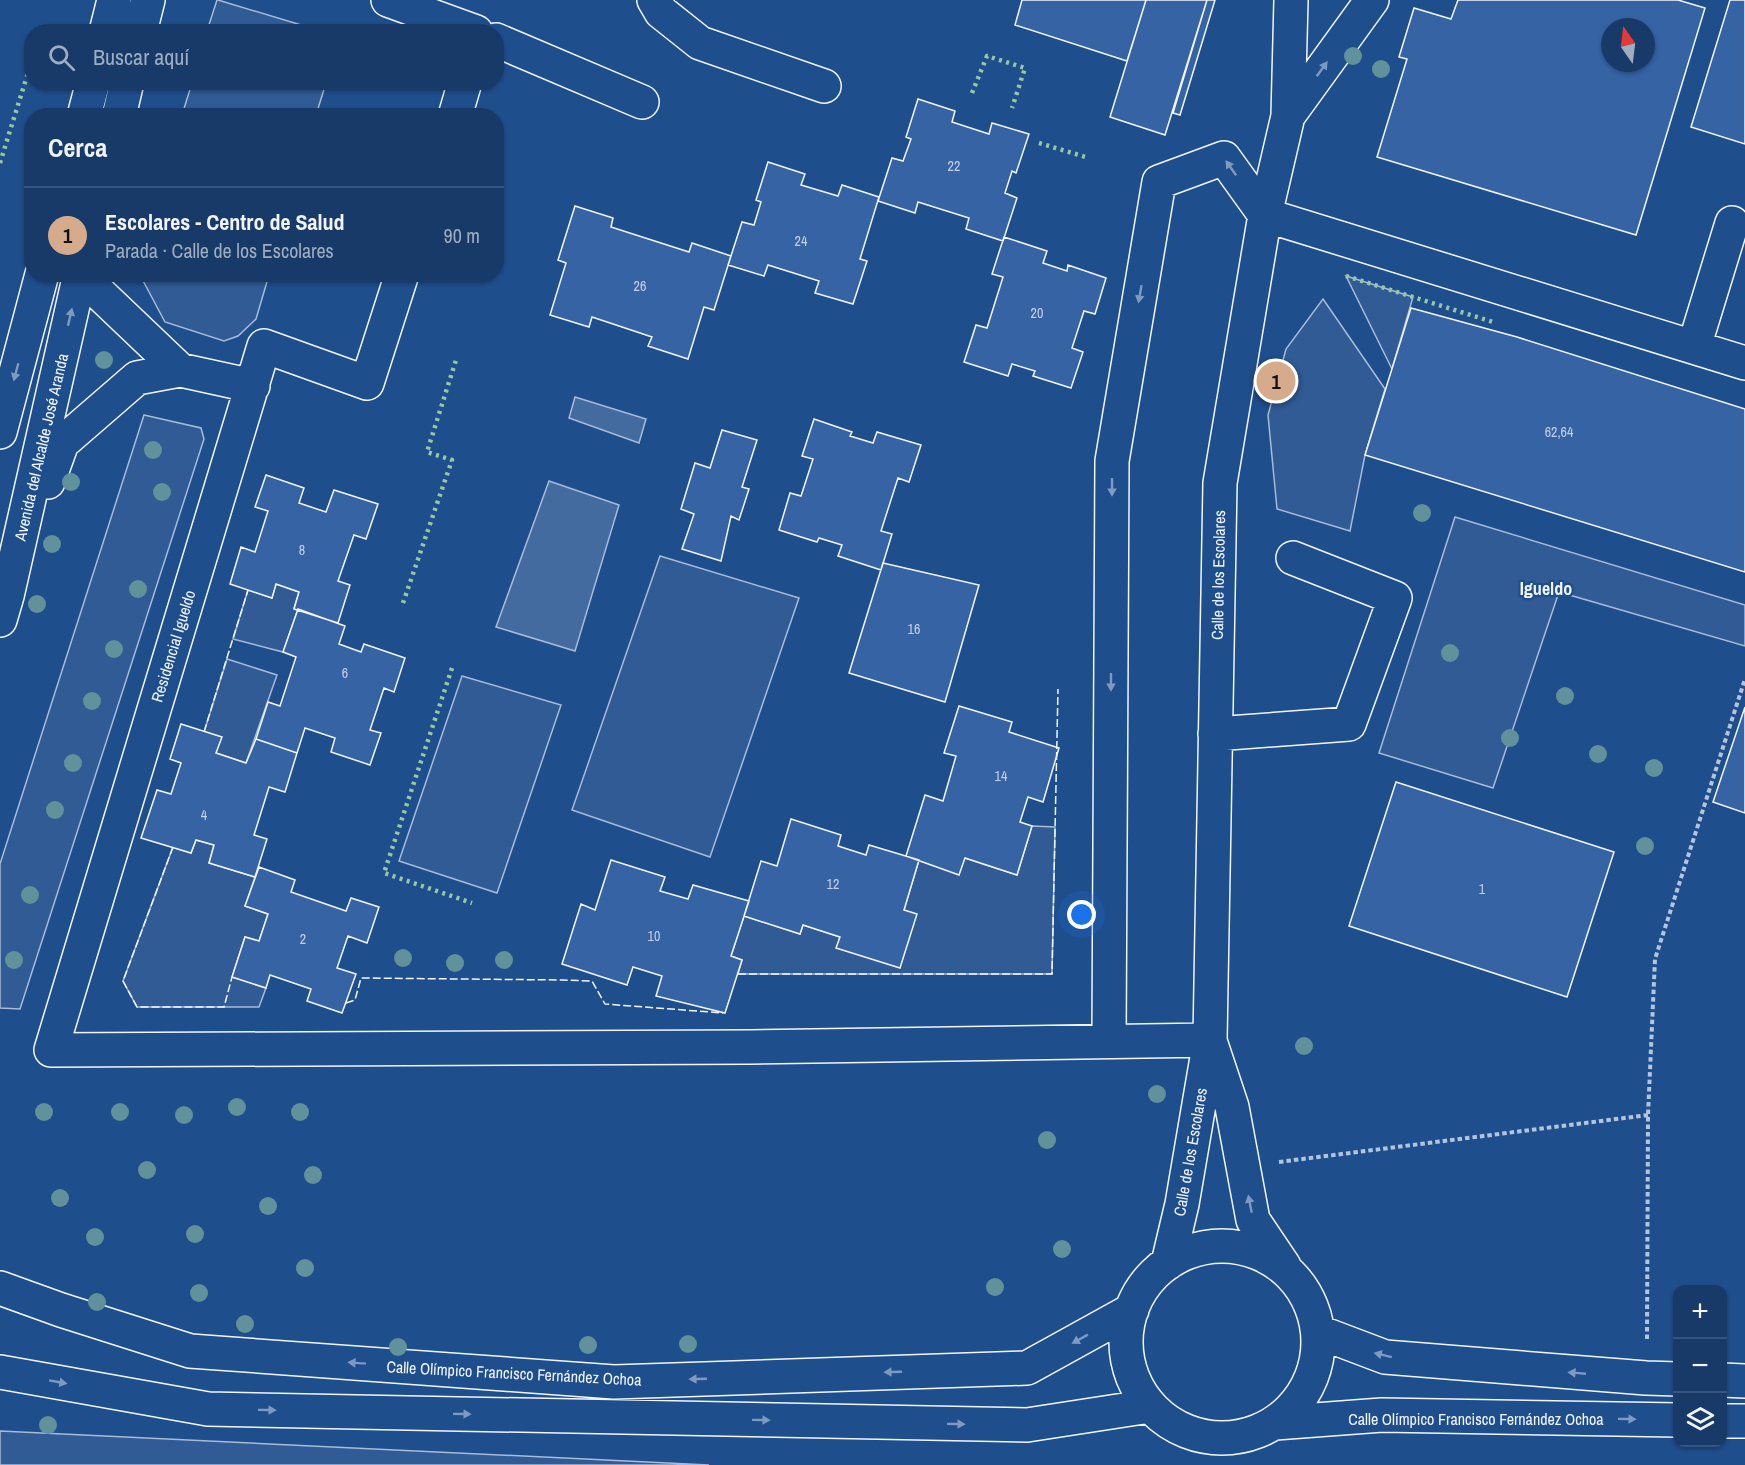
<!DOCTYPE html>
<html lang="es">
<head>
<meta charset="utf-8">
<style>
  body { margin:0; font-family:"Archivo Narrow",sans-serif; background:#20416f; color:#f1f3f6 }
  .controls { position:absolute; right:18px; bottom:18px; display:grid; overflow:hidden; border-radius:12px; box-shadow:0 2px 4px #0004 }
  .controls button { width:54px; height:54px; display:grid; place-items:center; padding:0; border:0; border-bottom:2px solid #36547d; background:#173a69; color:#f1f3f6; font:30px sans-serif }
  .compass { position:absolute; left:1601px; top:18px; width:54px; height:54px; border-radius:50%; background:#173a69; box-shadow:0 2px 4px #0004; rotate:346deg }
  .you { position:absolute; left:1082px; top:915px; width:21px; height:21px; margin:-15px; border:4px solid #fff; border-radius:50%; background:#1a73e8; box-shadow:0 0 0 9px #1a73e833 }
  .badge { display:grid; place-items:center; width:39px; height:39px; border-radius:50%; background:#d6ab8b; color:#111; font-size:20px; font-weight:700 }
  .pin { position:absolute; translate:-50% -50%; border:3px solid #fff; box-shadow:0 2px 6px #0006 }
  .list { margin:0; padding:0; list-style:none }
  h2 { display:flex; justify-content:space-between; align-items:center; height:78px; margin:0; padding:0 24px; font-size:26px }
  h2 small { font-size:20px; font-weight:400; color:#9eadc0 }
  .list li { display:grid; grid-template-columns:39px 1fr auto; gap:18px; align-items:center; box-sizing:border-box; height:96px; padding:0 24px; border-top:2px solid #36547d }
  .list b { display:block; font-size:22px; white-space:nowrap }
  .list p { margin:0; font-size:20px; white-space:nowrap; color:#9eadc0 }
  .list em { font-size:20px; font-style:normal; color:#9eadc0 }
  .icon { flex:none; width:33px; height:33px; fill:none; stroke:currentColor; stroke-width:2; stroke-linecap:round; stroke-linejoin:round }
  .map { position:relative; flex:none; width:1745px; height:1465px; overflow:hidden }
  .search { position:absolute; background:#173a69; box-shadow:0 2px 4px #0004; left:24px; top:24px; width:480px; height:66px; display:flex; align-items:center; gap:15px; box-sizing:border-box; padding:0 21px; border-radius:24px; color:#9eadc0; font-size:22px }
  .panel { position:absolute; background:#173a69; box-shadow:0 2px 4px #0004; left:24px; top:108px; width:480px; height:174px; border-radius:24px }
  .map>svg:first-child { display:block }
  .built { fill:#305b95; stroke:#a8bbd7; stroke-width:1.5 }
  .water { fill:#446ba0; stroke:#a8bbd7; stroke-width:1.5 }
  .building { fill:#3563a3; stroke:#f2f6ff; stroke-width:1.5; fill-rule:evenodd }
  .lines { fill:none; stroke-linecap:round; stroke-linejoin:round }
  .minor-casing { stroke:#f2f6ff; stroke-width:36 }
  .path { stroke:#b3c4dc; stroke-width:4; stroke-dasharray:4.5 3; stroke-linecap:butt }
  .minor { stroke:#1f4e8c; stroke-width:33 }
  .hedge { stroke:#97c8a6; stroke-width:4.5; stroke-dasharray:3 4.5; stroke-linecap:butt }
  .fence { stroke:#f2f6ff; stroke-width:1.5; stroke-dasharray:8 3; stroke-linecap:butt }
  .tree { fill:#61919a }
  .oneway { fill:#7e9ac0 }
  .labels { text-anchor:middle; stroke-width:4.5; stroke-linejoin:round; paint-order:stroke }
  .number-label { font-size:14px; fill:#c3d1e8 }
  .street-label { font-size:16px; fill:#f2f6ff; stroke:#1f4e8c }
  .neighbourhood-label { font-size:18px; font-weight:bold; fill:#f2f6ff; stroke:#1f4e8c }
</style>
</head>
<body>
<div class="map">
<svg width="1745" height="1465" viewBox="0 0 1745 1465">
  <rect width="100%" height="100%" fill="#1f4e8c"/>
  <path class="built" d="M217,0H218L321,31H207Z
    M192,83V82L326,83L316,115H182Z
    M140,275H269L256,319L238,336L224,341L165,322Z
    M1346,276L1413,297L1392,369Z
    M1323,299L1385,389L1365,455L1350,531L1277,509L1268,415L1286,349Z
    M144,415L201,428L204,439L20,1009L0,1008V864Z
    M1455,517L1745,605V646L1559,592L1493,788L1379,753Z
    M660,556L799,598L710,857L572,810Z
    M276,584L299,592L294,608L298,609L283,652L233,639L248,590L272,598Z
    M227,659L277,675L246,763L216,753L221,737L204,732Z
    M462,676L561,705L497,893L399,861Z
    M1032,826L1055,827L1052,974H738L742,960L731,956L744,916L800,934L803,925L840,937L837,947L904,910L919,860L965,858L1017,875Z
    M196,840L214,845L209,863L255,877L245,906L268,914L259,941L245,937L232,977L266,988L259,1007H137L123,981L173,847L191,853Z
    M0,1431L709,1465H0Z"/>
  <path class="water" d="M575,397L646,419L639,443L569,418Z
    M549,481L619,505L575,651L496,627Z"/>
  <path class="building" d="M1022,0H1146L1127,61L1015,25Z
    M1146,0H1207L1165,135L1110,117Z
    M1207,0H1215L1180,115L1173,113Z
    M1458,0H1678L1705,8L1636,235L1377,157L1407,59L1399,57L1414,8L1451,19ZM1610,27H1646V63H1610Z
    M1730,0H1745V144L1691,127Z
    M918,99L955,111L952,122L989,134L992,123L1029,134L1016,173L1012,171L1005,193L1017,198L1003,241L966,229L969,218L918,202L915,213L878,201L892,158L903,161L911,139L906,137Z
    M768,162L805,174L801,185L838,196L842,185L879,197L860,259L867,261L853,304L815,293L819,281L768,265L764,276L728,265L742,222L754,225L761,202L756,200Z
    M575,206L613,218L611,227L689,252L692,243L731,256L714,310L704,307L688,359L648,346L652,337L592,317L589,327L550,315L566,263L558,260Z
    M1004,237L1047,251L1043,263L1067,271L1068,265L1106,278L1095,314L1084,311L1072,348L1083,352L1071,388L1033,376L1035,371L1012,364L1008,376L964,362L976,325L987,328L1003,277L992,274Z
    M1411,308L1517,337L1745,409V572L1365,455Z
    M814,419L852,432L850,436L873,443L877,432L921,445L909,482L898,478L881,531L892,534L881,570L838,556L842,545L819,538L817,542L779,530L790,493L801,496L813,459L802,456Z
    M722,430L757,440L742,487L749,489L739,520L731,516L721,561L682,549L694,514L681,509L695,463L710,468Z
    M266,475L304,488L299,503L326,512L334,490L378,504L366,539L354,535L338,581L350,585L338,623L294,609L299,592L276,584L272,598L230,584L241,547L255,552L268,511L255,507Z
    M883,563L979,585L945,702L849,673Z
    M298,609L345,626L339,644L361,652L364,644L405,658L394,692L384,688L370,730L381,733L370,765L331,752L335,738L305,728L297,753L256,739L268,702L280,706L296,657L283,652Z
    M959,706L1012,722L1009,732L1059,748L1043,802L1028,797L1020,822L1032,826L1017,875L965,858L959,875L906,856L925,795L943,801L956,756L944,753Z
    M1745,707V813L1713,802Z
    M181,724L222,737L216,753L246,763L256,739L297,753L285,792L269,787L254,835L267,839L255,877L209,863L214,845L196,840L191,853L141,838L157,790L171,794L181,763L170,759Z
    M1396,782L1614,852L1567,997L1349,926Z
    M791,819L841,835L838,846L866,855L869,845L919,860L904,910L917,914L900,968L836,948L840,937L803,925L800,934L744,916L761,861L777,866Z
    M611,860L665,877L660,891L688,899L693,885L749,901L731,956L742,960L725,1013L656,996L662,976L633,967L627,985L562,964L581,904L595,910Z
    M259,867L295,880L291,892L346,911L351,898L379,907L367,943L348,936L337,968L356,974L342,1013L307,1001L311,989L270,975L266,988L232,977L245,937L259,941L268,914L245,906Z"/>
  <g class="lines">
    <defs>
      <path id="minor" d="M388,0L476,32
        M654,0L661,12L700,43L824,86
        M106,32L114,0
        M140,32L148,0
        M496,40L642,102
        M84,116L93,82
        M119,116L127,82
        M455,116L465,82
        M1288,116L1372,0
        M90,274L96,290L180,370L253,386
        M402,274L367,383L264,346L51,1050L751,1047L1210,1040
        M1694,347L1732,223
        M0,432L42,274
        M48,482L62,443L137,378L180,370
        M0,620L7,596L80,274
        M1215,734L1349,724L1395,598L1293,558
        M1109,1040L1112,461L1159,182L1224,158L1265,215L1745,363
        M1211,1044L1232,1107L1253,1220L1284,1266
        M1126 1342a96 96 0 1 1 192 0a96 96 0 1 1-192 0Z
        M1168,1263L1182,1204L1210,1040L1220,483L1265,215L1288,116L1291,0
        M0,1288L61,1310L190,1351L614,1382L1027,1368L1132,1310
        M1319,1332L1385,1357L1646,1378L1678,1379
        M0,1372L208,1409L1027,1425L1150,1406
        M1722,1380L1745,1381
        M1722,1421H1745
        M1275,1423L1382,1415L1678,1420"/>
    </defs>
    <use href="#minor" class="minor-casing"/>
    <path class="path" d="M1279,1162L1648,1115
      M1647,1339L1648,1115L1655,959L1745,679"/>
    <use href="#minor" class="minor"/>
    <path class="hedge" d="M972,93L987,56L1025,68L1012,108
      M1039,143L1089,158
      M0,163L31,63
      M1346,276L1493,322
      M403,603L452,460L427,452L456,360
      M452,668L384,873L472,903"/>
    <path class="fence" d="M204,732L248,590
      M173,847L123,981L137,1007H224L232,977
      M738,974H1052L1058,689
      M346,1003L355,1000L361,978L563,980L592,981L605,1004L723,1013"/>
  </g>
  <g class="tree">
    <circle cx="1353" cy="56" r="9"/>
    <circle cx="1381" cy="69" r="9"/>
    <circle cx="104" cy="360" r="9"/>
    <circle cx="153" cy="450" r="9"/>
    <circle cx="71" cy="482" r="9"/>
    <circle cx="162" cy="492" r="9"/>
    <circle cx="1422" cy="513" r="9"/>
    <circle cx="52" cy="544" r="9"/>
    <circle cx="138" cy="589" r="9"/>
    <circle cx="37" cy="604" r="9"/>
    <circle cx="114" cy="649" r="9"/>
    <circle cx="1450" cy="653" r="9"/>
    <circle cx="1565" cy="696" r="9"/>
    <circle cx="92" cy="701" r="9"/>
    <circle cx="1510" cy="738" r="9"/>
    <circle cx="1598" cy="754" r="9"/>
    <circle cx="73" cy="763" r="9"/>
    <circle cx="1654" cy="768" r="9"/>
    <circle cx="55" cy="810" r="9"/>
    <circle cx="1645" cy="846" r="9"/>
    <circle cx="30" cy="895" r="9"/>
    <circle cx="403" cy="958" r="9"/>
    <circle cx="14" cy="960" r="9"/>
    <circle cx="504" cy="960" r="9"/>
    <circle cx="455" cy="963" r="9"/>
    <circle cx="1304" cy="1046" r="9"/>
    <circle cx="1157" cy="1094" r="9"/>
    <circle cx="237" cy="1107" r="9"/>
    <circle cx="44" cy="1112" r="9"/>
    <circle cx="120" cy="1112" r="9"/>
    <circle cx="300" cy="1112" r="9"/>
    <circle cx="184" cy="1115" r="9"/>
    <circle cx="1047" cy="1140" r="9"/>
    <circle cx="147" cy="1170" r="9"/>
    <circle cx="313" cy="1175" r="9"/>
    <circle cx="60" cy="1198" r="9"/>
    <circle cx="268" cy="1206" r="9"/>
    <circle cx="195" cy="1234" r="9"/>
    <circle cx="95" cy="1237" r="9"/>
    <circle cx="1062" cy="1249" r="9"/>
    <circle cx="305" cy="1268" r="9"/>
    <circle cx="995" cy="1287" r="9"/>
    <circle cx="199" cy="1293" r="9"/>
    <circle cx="97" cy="1302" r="9"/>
    <circle cx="245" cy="1324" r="9"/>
    <circle cx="688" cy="1344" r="9"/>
    <circle cx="588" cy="1345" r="9"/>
    <circle cx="398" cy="1347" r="9"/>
    <circle cx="48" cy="1425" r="9"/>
  </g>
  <defs><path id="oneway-solid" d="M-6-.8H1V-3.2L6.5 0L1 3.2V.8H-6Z" transform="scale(1.5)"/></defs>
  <g class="oneway">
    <use href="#oneway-solid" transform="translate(1322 69) rotate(-54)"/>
    <use href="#oneway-solid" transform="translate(1231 168) rotate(-125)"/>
    <use href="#oneway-solid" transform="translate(1140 294) rotate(100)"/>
    <use href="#oneway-solid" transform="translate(70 317) rotate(-77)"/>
    <use href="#oneway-solid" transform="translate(16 372) rotate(105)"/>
    <use href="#oneway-solid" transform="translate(1112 487) rotate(90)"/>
    <use href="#oneway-solid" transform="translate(1111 682) rotate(90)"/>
    <use href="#oneway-solid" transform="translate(1250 1204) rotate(-101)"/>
    <use href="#oneway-solid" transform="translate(1080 1339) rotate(151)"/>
    <use href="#oneway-solid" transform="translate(1383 1355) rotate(-166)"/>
    <use href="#oneway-solid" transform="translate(357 1363) rotate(-176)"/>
    <use href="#oneway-solid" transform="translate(893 1372) rotate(178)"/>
    <use href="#oneway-solid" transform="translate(1577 1373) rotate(-175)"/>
    <use href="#oneway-solid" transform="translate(698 1379) rotate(178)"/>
    <use href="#oneway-solid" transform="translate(58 1382) rotate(10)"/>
    <use href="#oneway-solid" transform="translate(267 1410) rotate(1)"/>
    <use href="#oneway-solid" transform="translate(462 1414) rotate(1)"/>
    <use href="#oneway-solid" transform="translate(1627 1419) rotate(1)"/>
    <use href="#oneway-solid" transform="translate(761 1420) rotate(1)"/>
    <use href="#oneway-solid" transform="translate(956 1424) rotate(1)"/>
  </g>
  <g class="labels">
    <g class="number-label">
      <text x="954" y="171">22</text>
      <text x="801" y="246">24</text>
      <text x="640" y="291">26</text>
      <text x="1037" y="318">20</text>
      <text x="1559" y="437">62,64</text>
      <text x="302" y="555">8</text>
      <text x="914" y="634">16</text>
      <text x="345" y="678">6</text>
      <text x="1001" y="781">14</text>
      <text x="204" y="820">4</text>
      <text x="833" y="889">12</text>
      <text x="1482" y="894">1</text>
      <text x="654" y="941">10</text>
      <text x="303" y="944">2</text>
    </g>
    <g class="street-label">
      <text transform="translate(41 447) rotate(-77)" y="6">Avenida del Alcalde José Aranda</text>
      <text transform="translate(1218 575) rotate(-89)" y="6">Calle de los Escolares</text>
      <text transform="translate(173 646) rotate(-73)" y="6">Residencial Igueldo</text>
      <text transform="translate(1190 1152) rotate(-80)" y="6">Calle de los Escolares</text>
      <text transform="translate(514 1373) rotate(3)" y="6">Calle Olímpico Francisco Fernández Ochoa</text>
      <text x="1476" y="1425">Calle Olímpico Francisco Fernández Ochoa</text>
    </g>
    <g class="neighbourhood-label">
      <text x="1546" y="595">Igueldo</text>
    </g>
  </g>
</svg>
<div class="controls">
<button>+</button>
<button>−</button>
<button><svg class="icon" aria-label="layers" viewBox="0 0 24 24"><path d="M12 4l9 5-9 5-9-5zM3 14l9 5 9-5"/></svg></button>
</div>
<svg class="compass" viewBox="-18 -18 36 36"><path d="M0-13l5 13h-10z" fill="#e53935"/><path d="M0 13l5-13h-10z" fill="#9eadc0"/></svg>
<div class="you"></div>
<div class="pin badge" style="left:1276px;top:381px">1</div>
<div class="search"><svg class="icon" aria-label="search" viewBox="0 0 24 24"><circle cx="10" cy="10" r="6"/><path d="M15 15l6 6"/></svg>Buscar aquí</div>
<section class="panel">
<h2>Cerca<small></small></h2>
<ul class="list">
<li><span class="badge">1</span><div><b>Escolares - Centro de Salud</b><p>Parada · Calle de los Escolares</p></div><em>90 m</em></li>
</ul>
</section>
</div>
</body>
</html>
